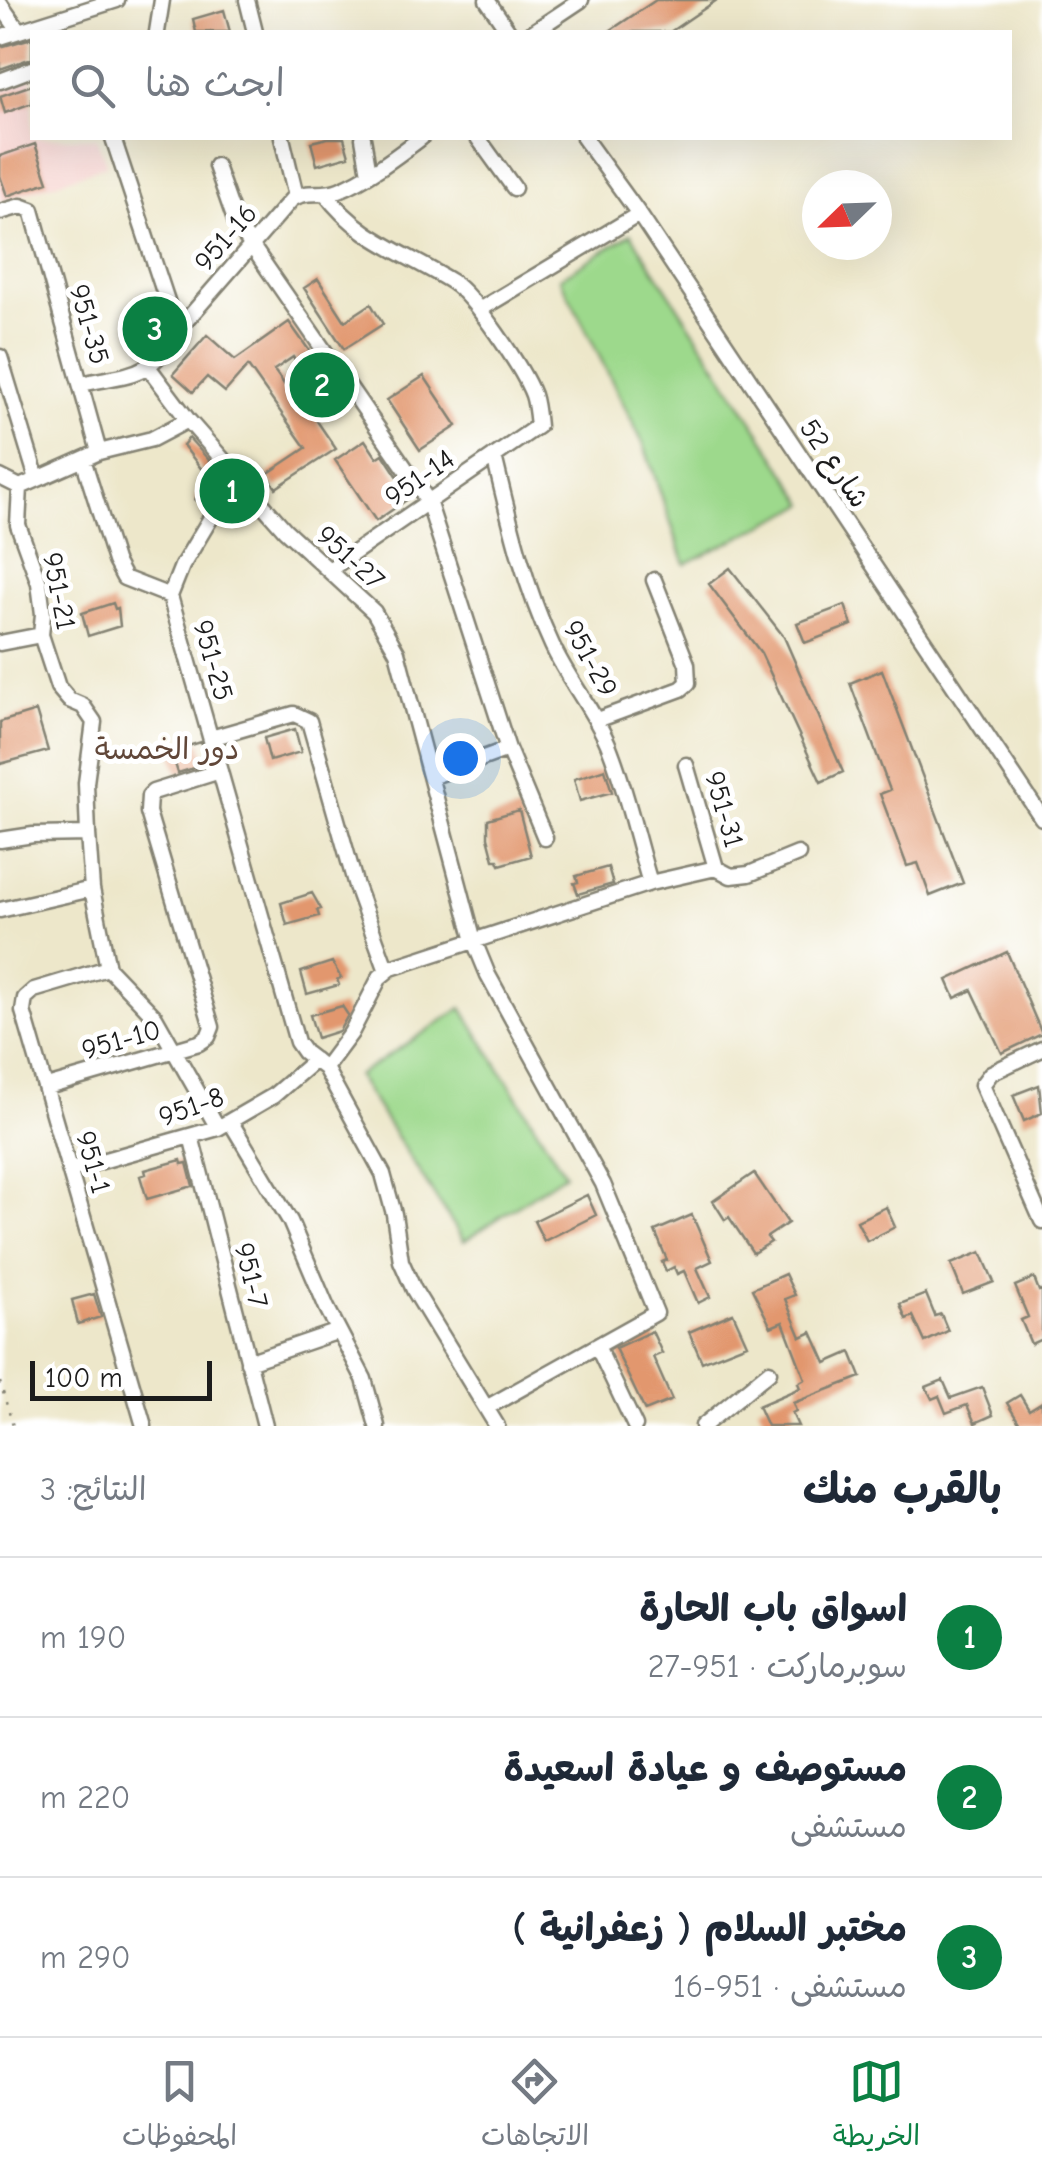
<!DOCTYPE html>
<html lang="ar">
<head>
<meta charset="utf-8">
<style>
  body { margin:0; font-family:"Comic Neue","Playpen Sans Arabic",sans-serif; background:#f2f2f3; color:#1f2937; direction:rtl }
  .compass { position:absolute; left:802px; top:170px; width:90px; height:90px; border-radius:50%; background:#fff; box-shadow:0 10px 40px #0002; rotate:247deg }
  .scale { position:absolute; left:30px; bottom:25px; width:182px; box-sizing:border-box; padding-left:10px; border:5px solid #1c1c1c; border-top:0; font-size:28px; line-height:35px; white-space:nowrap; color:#1c1c1c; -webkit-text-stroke:8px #fff; paint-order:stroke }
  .you { position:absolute; left:460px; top:758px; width:35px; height:35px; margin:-25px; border:8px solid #fff; border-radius:50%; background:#1a73e8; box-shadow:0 0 0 15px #1a73e833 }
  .badge { display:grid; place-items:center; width:65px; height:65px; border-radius:50%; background:#0b8043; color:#fff; font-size:32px; font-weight:700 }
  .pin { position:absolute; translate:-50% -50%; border:5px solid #fff; box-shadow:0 2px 10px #0006 }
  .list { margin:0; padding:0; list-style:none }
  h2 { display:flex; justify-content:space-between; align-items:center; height:130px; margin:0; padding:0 40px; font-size:42px }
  h2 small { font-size:32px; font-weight:400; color:#747a83 }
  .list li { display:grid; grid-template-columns:65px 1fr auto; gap:30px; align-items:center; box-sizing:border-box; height:160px; padding:0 40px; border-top:2px solid #e0e1e3 }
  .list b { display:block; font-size:38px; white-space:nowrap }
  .list p { margin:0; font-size:32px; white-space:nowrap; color:#747a83 }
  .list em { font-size:32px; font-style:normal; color:#747a83 }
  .icon { flex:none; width:55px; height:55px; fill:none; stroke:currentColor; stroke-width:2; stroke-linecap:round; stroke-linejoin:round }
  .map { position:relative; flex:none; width:1042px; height:1426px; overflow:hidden; direction:ltr }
  .search { position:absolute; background:#fff; box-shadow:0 10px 40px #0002; left:30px; right:30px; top:30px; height:110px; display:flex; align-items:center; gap:25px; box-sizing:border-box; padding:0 35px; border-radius:0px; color:#747a83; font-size:38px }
  .sheet { height:610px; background:#fff }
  nav { display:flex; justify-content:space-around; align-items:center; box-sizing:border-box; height:140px; border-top:2px solid #e0e1e3; background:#fff; font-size:28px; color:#747a83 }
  nav a { display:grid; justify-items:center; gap:5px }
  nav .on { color:#0b8043 }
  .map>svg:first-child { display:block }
  .built { fill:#f7d0cc }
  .green { fill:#9dd98c; stroke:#5c7a54; stroke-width:2.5 }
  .building { fill:#e2976e; fill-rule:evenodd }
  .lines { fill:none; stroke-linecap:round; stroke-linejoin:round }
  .minor-casing { stroke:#848273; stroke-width:19 }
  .path { stroke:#848273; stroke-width:2.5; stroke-dasharray:2.5 8; stroke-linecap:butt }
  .minor { stroke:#fff; stroke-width:14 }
  .labels { text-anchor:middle; stroke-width:10; stroke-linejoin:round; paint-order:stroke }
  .street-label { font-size:28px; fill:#1c1c1c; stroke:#fff }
  .neighbourhood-label { font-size:30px; fill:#614739; stroke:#fff }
</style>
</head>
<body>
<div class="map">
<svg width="1042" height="1426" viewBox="0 0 1042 1426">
  <rect width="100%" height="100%" fill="#fff"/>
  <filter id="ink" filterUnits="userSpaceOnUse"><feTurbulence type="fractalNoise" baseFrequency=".01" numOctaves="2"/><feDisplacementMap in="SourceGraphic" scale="20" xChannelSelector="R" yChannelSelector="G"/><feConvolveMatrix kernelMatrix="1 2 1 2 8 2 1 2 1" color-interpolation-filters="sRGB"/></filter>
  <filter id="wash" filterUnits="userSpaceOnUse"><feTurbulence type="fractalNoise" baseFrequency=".0048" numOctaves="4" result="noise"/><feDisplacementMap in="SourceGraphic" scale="40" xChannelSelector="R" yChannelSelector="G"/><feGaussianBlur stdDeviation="2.25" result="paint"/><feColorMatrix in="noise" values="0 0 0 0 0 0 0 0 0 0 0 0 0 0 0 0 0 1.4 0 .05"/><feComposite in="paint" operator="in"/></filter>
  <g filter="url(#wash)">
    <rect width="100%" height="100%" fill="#ede7ca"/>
    <path class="built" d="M32,74V138H96L107,165L0,202V85Z"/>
    <path class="green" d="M631,234L806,504L685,564L644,445L560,278Z
      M462,1008L565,1174L464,1241L357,1076Z"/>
    <g id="blocks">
      <path class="building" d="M656,0H717L670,32H608Z
        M224,10L230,32H196L193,19Z
        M32,38V58L0,69V47Z
        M32,85V103L5,113L0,96Z
        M328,138H344L349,156L317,165L311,142Z
        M35,144L48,182L7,196L0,176V156Z
        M318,279L345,321L371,304L383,324L344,349L304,288Z
        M289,322L345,401L317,421L336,449L276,488L267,474L306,448L248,366L225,392L207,377L193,392L173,374L207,335L235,360ZM293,357L318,392L299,405L274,370Z
        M424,376L457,426L420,450L387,400Z
        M189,438L223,476L206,505L195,500L206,475L183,445Z
        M365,440L377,458L383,454L411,497L376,521L335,460Z
        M730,568L784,637L843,772L821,782L761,653L709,584Z
        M113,603L115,609L118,608L120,626L88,636L82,613Z
        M845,605L852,625L805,643L797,623Z
        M882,670L963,883L930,896L918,863L907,866L880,794L890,790L850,683Z
        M36,711L48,751L0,764V722Z
        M295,729L301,752L270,761L264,738Z
        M201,742L207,764L178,773L171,751Z
        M605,769L612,792L580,801L574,779Z
        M519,810L531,856L500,865L498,860H494L488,837V819Z
        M608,867L613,884L578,894L574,883L578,882L576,876Z
        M312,893L321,909L317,910L319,916L287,925L281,903Z
        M1007,952L1042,1034L1002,1053L972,990L955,998L947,980Z
        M332,962L341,978L337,979L339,985L307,994L301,972Z
        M342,1006L348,1015L339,1031L317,1038L310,1015Z
        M1039,1085L1042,1113L1024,1121L1013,1095Z
        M181,1160L182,1164L187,1163L193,1186L147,1199L140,1176L146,1174L145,1170Z
        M754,1173L788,1223L767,1237L771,1242L753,1253L729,1217L725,1220L713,1201Z
        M587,1195L596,1215L544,1241L534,1221Z
        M886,1207L895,1227L867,1241L857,1221Z
        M692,1215L712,1261L697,1268L710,1297L698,1303L684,1271L677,1274L674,1267L666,1271L662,1262L667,1260L655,1231Z
        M981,1252L994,1282L963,1294L951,1264Z
        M785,1274L795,1295L785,1299L801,1337L812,1332L826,1363L851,1352L861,1377L793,1403L796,1411L792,1413L798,1426H767L758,1406L800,1388L798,1383L805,1379L783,1322L771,1327L752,1289Z
        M1034,1278L1039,1291L1042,1290V1339L1031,1344L1021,1320L1028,1317L1015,1286Z
        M94,1294L101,1317L78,1324L72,1300Z
        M926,1294L935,1316L941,1314L948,1331L925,1342L913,1316L906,1319L900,1304Z
        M733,1313L747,1344L702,1362L689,1332Z
        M652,1331L662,1353L653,1357L672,1400L645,1411L615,1348Z
        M943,1380L951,1398L982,1387L993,1415L975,1423L967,1405L946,1413L939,1396L932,1399L926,1387Z
        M1020,1395L1029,1410L1042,1402V1426H1021L1007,1403Z"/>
    </g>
  </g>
  <g filter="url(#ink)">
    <use href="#blocks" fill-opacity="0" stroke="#848273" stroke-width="2.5"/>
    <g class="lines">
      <defs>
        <path id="minor" d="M247,0L255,32
          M487,0L509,32
          M0,4L19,31
          M157,32L162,0
          M533,32L581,0
          M0,37L117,0
          M0,81L32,69
          M113,138L177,331
          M282,138L296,196
          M363,138L369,173
          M478,138L514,188
          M584,138L639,214L1042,818
          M216,166L236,223L428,501L508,749L545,838
          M325,193C358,239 406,253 452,282C474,296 523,369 533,395C536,404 537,416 538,426L329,570
          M0,212L21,206L32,210L99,452
          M479,310L639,214
          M0,357L37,479
          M149,368L188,420L285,530L374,612L397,652L474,941L488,975L603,1184L656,1313L486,1408
          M81,384C131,373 149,379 177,331L292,199C308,189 322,197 339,190C367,179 397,156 421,138
          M494,456C509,519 524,585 552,645C568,680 593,709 608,744C626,788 636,837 650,883
          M83,459L115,561L124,578L170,596L297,1042L304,1052L325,1068L383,1174L394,1214L401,1261L414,1290L497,1426
          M0,477L20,487
          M20,487L18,525L39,583L43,614L41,635L58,687L69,700L83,706L94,722L86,783L88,834L92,889L108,968L155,1017L218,1128
          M20,487L99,452L152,439L188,420
          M170,596L182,566L237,474
          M0,643L41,635
          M597,720L681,689L688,683L687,664L654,580
          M211,738L294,714L309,721L356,886L387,971
          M686,765L716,868
          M431,777L508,749
          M0,840L33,835L88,834
          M0,910L92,889
          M108,968L34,990L25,998L23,1011L144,1426
          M1042,1049L991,1073L982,1085L1042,1221
          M325,1068L351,1033L380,977L391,968L650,883L716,868L731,876L749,874L798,854
          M47,1087L199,1043L208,1037L212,1027L148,812L149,796L153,792L220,771
          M230,1121L290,1221L327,1308L364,1379L377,1426
          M191,1136L265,1426
          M70,1170L218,1128L273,1096L315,1060
          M597,1346L635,1426
          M248,1362L339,1331
          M703,1426L769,1372"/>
      </defs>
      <use href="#minor" class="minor-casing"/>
      <path class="path" d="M0,1382L13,1426"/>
      <use href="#minor" class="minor"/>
    </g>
  </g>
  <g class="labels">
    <g class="street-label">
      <text transform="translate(225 237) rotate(-49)" y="10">951-16</text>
      <text transform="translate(90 324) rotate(74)" y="10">951-35</text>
      <text transform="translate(835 463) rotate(56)" y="10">شارع 52</text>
      <text transform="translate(419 477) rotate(-35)" y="10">951-14</text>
      <text transform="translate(351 557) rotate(42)" y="10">951-27</text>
      <text transform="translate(60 591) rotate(79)" y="10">951-21</text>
      <text transform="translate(591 658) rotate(61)" y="10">951-29</text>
      <text transform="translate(214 660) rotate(74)" y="10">951-25</text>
      <text transform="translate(725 809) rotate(74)" y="10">951-31</text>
      <text transform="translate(121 1039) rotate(-16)" y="10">951-10</text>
      <text transform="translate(191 1106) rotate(-20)" y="10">951-8</text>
      <text transform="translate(94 1162) rotate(74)" y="10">951-1</text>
      <text transform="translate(252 1275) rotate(76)" y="10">951-7</text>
    </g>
    <g class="neighbourhood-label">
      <text x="167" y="759">دور الخمسة</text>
    </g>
  </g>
</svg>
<svg class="compass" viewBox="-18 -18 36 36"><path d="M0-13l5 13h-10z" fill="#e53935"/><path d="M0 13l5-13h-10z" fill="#747a83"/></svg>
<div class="scale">100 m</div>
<div class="you"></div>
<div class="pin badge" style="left:232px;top:491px">1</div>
<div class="pin badge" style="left:322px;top:385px">2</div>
<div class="pin badge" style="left:155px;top:329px">3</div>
<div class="search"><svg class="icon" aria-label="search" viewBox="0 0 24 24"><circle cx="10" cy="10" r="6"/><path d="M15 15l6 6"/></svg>ابحث هنا</div>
</div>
<section class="sheet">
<h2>بالقرب منك<small>النتائج: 3</small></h2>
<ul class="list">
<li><span class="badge">1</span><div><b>اسواق باب الحارة</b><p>سوبرماركت · 951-27</p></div><em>190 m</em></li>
<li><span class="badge">2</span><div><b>مستوصف و عيادة اسعيدة</b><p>مستشفى</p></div><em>220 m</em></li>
<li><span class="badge">3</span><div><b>مختبر السلام ( زعفرانية )</b><p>مستشفى · 951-16</p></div><em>290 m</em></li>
</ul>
</section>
<nav>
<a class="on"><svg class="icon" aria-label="map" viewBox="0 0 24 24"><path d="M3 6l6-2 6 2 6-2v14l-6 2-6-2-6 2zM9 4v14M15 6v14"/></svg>الخريطة</a>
<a><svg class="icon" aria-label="directions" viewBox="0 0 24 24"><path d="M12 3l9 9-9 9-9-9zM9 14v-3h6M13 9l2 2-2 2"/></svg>الاتجاهات</a>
<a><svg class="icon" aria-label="saved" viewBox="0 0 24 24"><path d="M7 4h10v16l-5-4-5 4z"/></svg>المحفوظات</a>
</nav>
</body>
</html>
